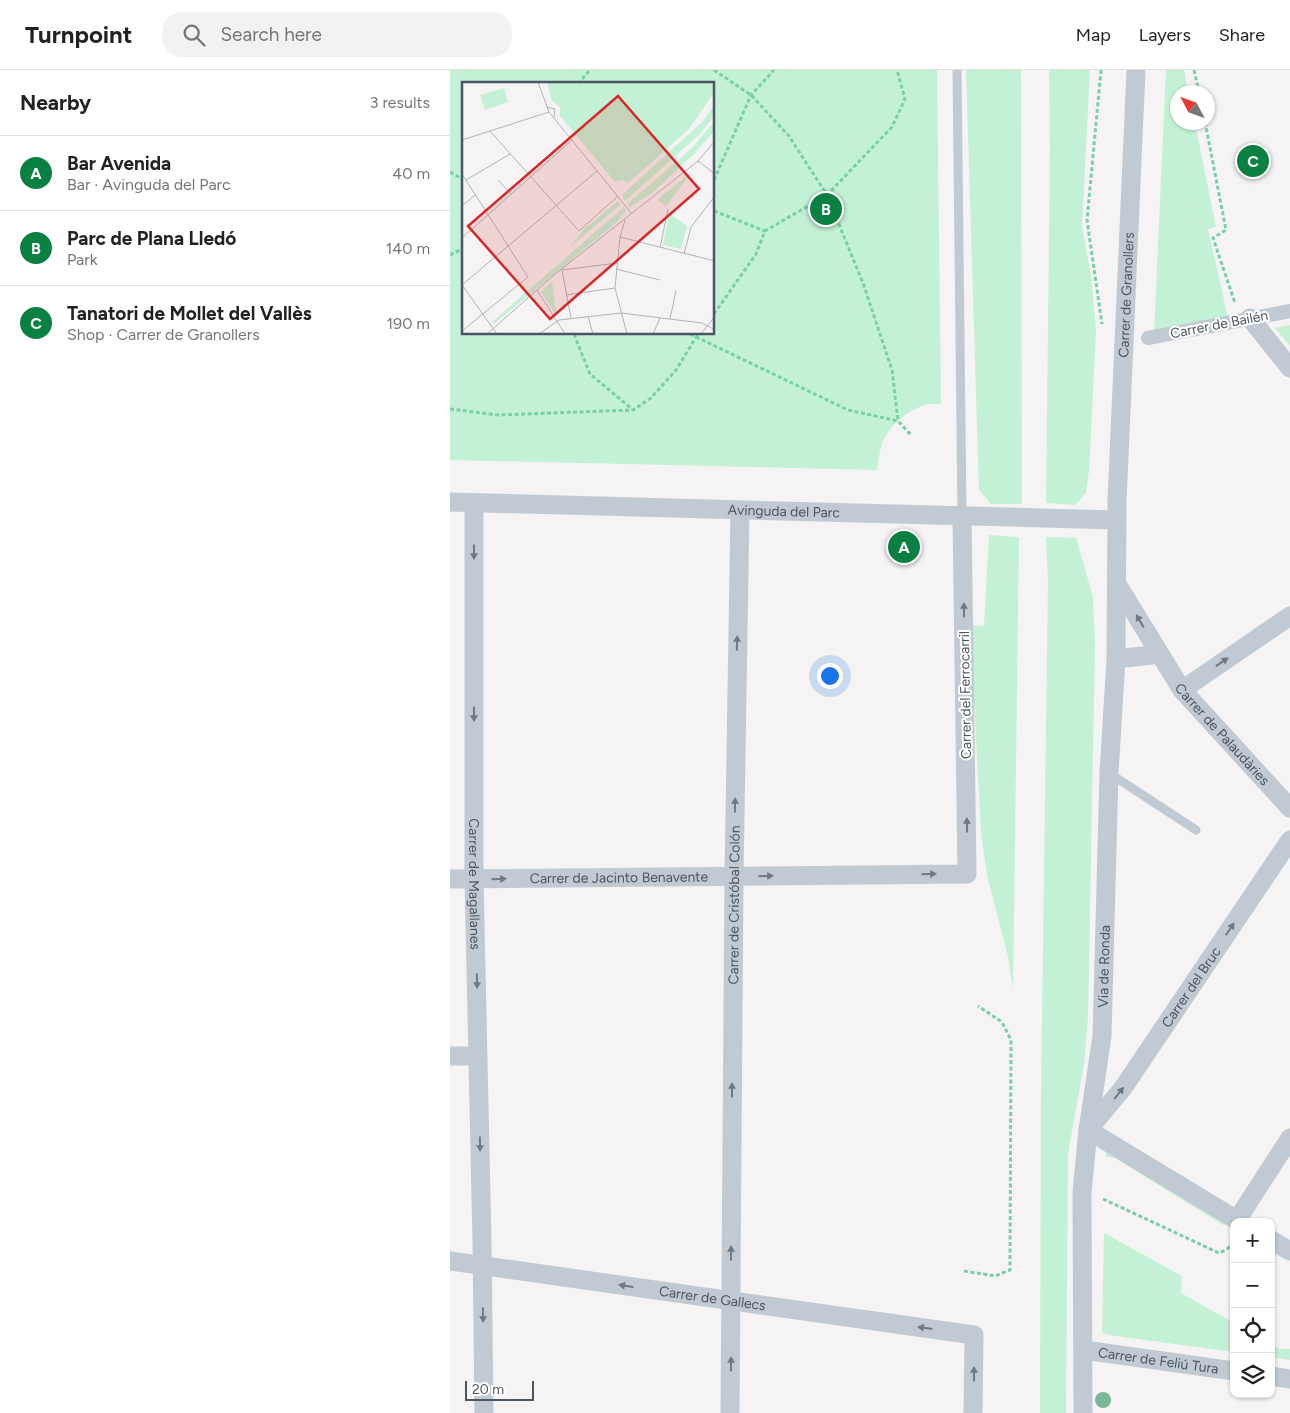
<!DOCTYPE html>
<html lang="en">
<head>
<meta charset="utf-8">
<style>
  body { margin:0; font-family:Figtree,sans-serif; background:#f2f2f2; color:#222 }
  .controls { position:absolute; right:15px; bottom:15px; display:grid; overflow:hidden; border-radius:10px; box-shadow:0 1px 4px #0004 }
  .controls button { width:45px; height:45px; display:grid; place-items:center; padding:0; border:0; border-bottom:1px solid #e0e0e0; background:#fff; color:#222; font:25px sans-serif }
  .compass { position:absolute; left:720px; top:15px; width:45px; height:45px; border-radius:50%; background:#fff; box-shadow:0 1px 4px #0004; rotate:311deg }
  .scale { position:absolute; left:15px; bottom:12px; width:69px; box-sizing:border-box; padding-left:5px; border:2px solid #4a5661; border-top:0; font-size:14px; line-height:18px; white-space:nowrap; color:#4a5661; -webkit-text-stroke:4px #fff; paint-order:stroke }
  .you { position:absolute; left:379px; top:605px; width:18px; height:18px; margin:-12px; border:4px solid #fff; border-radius:50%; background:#1a73e8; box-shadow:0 0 0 8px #1a73e833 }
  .badge { display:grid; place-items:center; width:32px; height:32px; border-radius:50%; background:#0b8043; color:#fff; font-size:16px; font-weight:700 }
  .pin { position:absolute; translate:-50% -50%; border:2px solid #fff; box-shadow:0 1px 5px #0006 }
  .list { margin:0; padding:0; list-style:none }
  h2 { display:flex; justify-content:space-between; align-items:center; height:65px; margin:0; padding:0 20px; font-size:21px }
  h2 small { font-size:16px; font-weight:400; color:#767676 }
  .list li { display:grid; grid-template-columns:32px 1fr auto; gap:15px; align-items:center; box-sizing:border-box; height:75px; padding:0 20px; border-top:1px solid #e0e0e0 }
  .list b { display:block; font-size:19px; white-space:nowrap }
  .list p { margin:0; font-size:16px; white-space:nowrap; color:#767676 }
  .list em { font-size:16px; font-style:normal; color:#767676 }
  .icon { flex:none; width:28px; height:28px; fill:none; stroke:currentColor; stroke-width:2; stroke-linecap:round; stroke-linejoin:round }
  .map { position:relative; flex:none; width:840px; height:1343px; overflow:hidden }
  header { display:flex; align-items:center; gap:30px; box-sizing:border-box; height:70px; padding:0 25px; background:#fff; border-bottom:1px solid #e0e0e0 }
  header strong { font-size:24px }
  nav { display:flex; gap:28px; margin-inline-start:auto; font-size:18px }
  .search { width:350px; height:45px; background:#f2f2f2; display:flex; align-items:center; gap:12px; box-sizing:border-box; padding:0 18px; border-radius:20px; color:#767676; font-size:19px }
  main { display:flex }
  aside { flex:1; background:#fff }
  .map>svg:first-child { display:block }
  .green { fill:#c3f1d5; fill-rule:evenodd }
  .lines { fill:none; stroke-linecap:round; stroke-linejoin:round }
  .path { stroke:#7ad0a6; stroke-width:3; stroke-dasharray:4 2.5; stroke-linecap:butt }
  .service { stroke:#c1cad2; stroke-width:9 }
  .pedestrian { stroke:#c1cad2; stroke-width:14 }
  .minor { stroke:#c1cad2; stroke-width:19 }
  .tree { fill:#7bb799 }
  .oneway { fill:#6e7983 }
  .labels { text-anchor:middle; stroke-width:4; stroke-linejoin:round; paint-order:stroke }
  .street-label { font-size:14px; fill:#4a5661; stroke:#fff }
  .inset-road { fill:none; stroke:#b1b4b9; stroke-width:1 }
  .view { fill:#d62828; fill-opacity:0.15; stroke:#d62828; stroke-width:2.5 }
  .inset-edge { fill:none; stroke:#4a5661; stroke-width:2.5 }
</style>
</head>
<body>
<header>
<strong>Turnpoint</strong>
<div class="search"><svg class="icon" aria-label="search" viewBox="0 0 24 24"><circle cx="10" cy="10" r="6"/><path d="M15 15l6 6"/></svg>Search here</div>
<nav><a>Map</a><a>Layers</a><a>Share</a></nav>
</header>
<main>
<aside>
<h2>Nearby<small>3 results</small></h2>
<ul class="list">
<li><span class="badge">A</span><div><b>Bar Avenida</b><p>Bar · Avinguda del Parc</p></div><em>40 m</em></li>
<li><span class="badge">B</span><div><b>Parc de Plana Lledó</b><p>Park</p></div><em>140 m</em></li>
<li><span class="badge">C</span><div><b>Tanatori de Mollet del Vallès</b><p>Shop · Carrer de Granollers</p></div><em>190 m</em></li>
</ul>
</aside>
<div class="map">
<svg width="840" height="1343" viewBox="0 0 840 1343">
  <rect width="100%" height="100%" fill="#f5f3f3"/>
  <path class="green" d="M0,0H487L491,334C486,334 480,333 475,335C456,341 437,357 431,377C429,385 428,393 427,400L0,390ZM14,14H264V264H14Z
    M516,0H571L572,434H541L529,420Z
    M599,0H640L632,157L641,205L646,260L639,401L636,423L625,435L596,433L600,79Z
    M716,0H734L738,22H728V52L745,53L766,157L758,159L778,248L704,264Z
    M840,255V276L825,258Z
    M539,465L569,467L563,919L558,886L537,805L531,763L520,555L534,556Z
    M596,467L626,468L643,527L645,575L638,947L634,994L618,1084L616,1343H590L591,1024L598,511Z
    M656,1076L779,1153L773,1155L665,1088L656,1087Z
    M654,1163L732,1206L731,1223L784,1253V1282L658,1265L652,1262Z
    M821,1274L830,1279H840V1290L821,1287Z"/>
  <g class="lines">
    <path class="path" d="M264,0L301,25L339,66L377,125L413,213L442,300L448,351
      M651,0L637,150L652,254
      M744,0L749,22
      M128,14L140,0
      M755,52L776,160L763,168L785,233
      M0,102L14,110
      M264,110L301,25L324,0
      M264,141L315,161
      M0,185L14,178
      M264,244L306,184L315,161L377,125L442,57L455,29L447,0
      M125,264V267L140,304L182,339
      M240,264L398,340L448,351L462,366
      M0,339L48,345L183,340L201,328L226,300L248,264
      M653,1129L769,1183L776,1180L784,1172
      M514,1201L545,1206L560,1200L561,970L552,952L528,936"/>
    <path class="service" d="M507,0L512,446
      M659,703L746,760"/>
    <path class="pedestrian" d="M698,268L840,241"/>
    <g class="minor">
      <path d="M800,248L840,298"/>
      <path id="s1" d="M0,432L666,450"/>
      <path id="s2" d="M24,433V809L32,1172L34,1343"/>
      <path id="s3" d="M667,514L732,620L840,738"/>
      <path d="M666,589L710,584"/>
      <path d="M732,620L840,546"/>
      <path id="s4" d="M0,809L517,804L512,446"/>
      <path d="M0,986H28"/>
      <path d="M787,1150L840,1068"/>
      <path id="s5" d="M790,1152L638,1060L673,1018L840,770"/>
      <path d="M821,1170L840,1181"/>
      <path id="s6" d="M0,1191L524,1265L523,1343"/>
      <path id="s7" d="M634,1280L784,1301"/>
      <path d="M821,1306L840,1309"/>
      <path id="s8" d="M280,1343L284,806L290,440"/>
      <path id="s9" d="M633,1343L632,1122L638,1060L652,966L659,703L666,589L667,431L686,0"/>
    </g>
  </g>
  <circle class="tree" cx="653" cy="1330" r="8"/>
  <defs><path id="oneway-solid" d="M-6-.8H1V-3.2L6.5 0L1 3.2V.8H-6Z" transform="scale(1.25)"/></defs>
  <g class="oneway">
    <use href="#oneway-solid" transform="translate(24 482) rotate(90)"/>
    <use href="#oneway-solid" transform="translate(514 540) rotate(-91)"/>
    <use href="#oneway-solid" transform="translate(690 551) rotate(-121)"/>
    <use href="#oneway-solid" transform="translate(287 573) rotate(-89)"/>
    <use href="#oneway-solid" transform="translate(772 592) rotate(-34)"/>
    <use href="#oneway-solid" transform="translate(24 644) rotate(90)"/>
    <use href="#oneway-solid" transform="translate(285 735) rotate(-89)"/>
    <use href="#oneway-solid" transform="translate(517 755) rotate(-91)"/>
    <use href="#oneway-solid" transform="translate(479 804) rotate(-1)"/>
    <use href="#oneway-solid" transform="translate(316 806) rotate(-1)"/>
    <use href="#oneway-solid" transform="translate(49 809) rotate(-1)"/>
    <use href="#oneway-solid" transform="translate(780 859) rotate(-56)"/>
    <use href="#oneway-solid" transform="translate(27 911) rotate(89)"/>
    <use href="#oneway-solid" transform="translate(282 1020) rotate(-90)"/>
    <use href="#oneway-solid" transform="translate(669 1023) rotate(-51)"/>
    <use href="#oneway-solid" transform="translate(30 1074) rotate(89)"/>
    <use href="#oneway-solid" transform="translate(281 1183) rotate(-90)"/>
    <use href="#oneway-solid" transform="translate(176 1216) rotate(-172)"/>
    <use href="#oneway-solid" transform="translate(33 1245) rotate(89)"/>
    <use href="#oneway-solid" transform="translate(475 1258) rotate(-172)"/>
    <use href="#oneway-solid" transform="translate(281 1294) rotate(-89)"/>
    <use href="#oneway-solid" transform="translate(524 1304) rotate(-90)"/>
  </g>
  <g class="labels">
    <g class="street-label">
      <text dy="5" stroke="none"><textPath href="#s9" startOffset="1120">Carrer de Granollers</textPath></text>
      <text transform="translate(769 254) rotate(-11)" y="5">Carrer de Bailén</text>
      <text dy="5" stroke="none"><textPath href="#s1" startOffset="334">Avinguda del Parc</textPath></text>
      <text transform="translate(515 625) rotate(-91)" y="5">Carrer del Ferrocarril</text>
      <text dy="5" stroke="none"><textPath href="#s3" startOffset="184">Carrer de Palaudàries</textPath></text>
      <text dy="5" stroke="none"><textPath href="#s4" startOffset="169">Carrer de Jacinto Benavente</textPath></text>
      <text dy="5" stroke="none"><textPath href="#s2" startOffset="381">Carrer de Magallanes</textPath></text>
      <text dy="5" stroke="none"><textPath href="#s8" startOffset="508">Carrer de Cristóbal Colón</textPath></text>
      <text dy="5" stroke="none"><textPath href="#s9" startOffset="448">Via de Ronda</textPath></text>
      <text dy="5" stroke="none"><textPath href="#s5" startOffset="354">Carrer del Bruc</textPath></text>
      <text dy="5" stroke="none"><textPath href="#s6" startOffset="265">Carrer de Gallecs</textPath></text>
      <text dy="5" stroke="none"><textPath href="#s7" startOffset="75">Carrer de Feliú Tura</textPath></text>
    </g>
  </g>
  <g transform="translate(12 12)">
    <rect width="252" height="252" fill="#f5f3f3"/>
    <path d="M85,0H252V11L227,47L166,101L160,98L153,100L98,34V25L90,19ZM42,6L46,20L23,28L18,13ZM252,23V34L238,52L163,119L160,113L240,40ZM252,40V49L232,72L190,111L168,125L165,122L229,67ZM231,89L204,124L195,118ZM156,119L159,122L108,165L122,147ZM162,125L164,129L154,141L33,241L30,240ZM207,131L225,144L219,167L201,163ZM90,199L94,230L99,234L94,233L79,210Z" fill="#c3f1d5"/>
    <path class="inset-road" d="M76,0L87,30L170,132M84,25L93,27L92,35M28,49L117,149L156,114M0,58L87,30M236,79L253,92M0,92L66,195L0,249M4,98L48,72M36,98L49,112M0,124L13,113M163,138L158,155L153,206L165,252M158,155L253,179M0,156L110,58M198,166L206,127M222,172L229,145L253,114M154,187L198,198M0,203L135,89M0,203L35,252M75,208L103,252M104,213L153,206M126,234L131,252M109,236L100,188L155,181M208,237L214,209M25,252L92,193L236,79L253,59M77,252L97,238L159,231L240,241L253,248M191,252L198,236M239,252L253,234"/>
    <path class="view" d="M156,14L237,107L88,237L6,144Z"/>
    <rect width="252" height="252" class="inset-edge"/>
  </g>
</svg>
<div class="controls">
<button>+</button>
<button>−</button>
<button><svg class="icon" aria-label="locate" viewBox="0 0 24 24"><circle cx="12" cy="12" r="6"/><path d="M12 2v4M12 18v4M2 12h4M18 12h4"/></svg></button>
<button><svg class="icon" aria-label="layers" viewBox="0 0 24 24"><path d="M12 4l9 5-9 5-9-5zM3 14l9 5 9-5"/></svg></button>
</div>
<svg class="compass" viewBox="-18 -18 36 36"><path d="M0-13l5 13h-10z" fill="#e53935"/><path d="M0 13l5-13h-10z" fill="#767676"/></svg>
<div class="scale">20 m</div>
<div class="you"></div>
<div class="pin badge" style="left:454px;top:477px">A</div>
<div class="pin badge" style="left:376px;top:139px">B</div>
<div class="pin badge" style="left:803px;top:91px">C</div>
</div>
</main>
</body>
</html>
